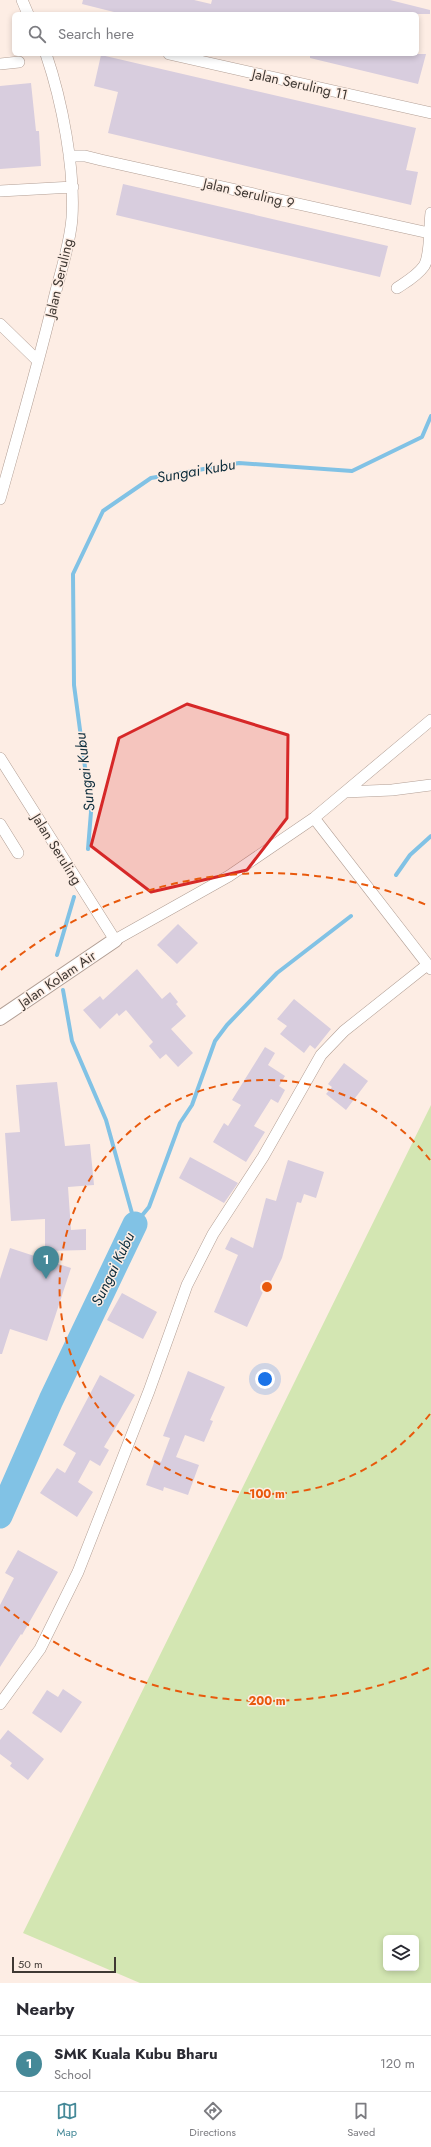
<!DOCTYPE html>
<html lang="en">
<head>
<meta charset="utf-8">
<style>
  body { margin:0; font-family:Jost,sans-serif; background:#f2f2f3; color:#2b2b33 }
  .controls { position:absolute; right:12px; bottom:12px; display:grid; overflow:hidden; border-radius:6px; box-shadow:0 2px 6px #0003 }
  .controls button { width:36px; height:36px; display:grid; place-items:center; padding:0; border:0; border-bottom:1px solid #e1e1e2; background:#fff; color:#2b2b33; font:20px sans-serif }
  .scale { position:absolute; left:12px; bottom:10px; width:104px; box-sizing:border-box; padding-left:4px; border:2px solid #3f3833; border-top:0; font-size:11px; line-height:14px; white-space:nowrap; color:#3f3833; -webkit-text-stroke:3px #fdede4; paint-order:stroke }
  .you { position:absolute; left:265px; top:1379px; width:14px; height:14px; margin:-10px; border:3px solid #fff; border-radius:50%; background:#1a73e8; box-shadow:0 0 0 6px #1a73e833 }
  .badge { display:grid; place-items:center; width:26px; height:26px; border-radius:50%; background:#458998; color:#fff; font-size:13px; font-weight:700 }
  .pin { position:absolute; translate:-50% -33px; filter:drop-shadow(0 1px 2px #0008) }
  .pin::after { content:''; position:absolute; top:21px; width:14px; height:12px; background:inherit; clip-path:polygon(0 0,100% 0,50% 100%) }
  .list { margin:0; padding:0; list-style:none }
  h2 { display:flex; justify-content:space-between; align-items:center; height:52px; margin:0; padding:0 16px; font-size:17px }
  h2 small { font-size:13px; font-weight:400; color:#7c7c81 }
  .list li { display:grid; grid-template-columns:26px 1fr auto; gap:12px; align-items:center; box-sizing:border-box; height:56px; padding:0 16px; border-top:1px solid #e1e1e2 }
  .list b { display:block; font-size:15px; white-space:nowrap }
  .list p { margin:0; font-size:13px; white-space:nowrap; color:#7c7c81 }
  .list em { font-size:13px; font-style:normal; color:#7c7c81 }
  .icon { flex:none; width:22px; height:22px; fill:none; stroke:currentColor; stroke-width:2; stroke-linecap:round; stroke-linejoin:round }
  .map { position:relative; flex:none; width:431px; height:1983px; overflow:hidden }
  .search { position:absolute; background:#fff; box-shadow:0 2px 6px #0003; left:12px; right:12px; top:12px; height:44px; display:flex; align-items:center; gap:10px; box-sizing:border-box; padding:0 14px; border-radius:6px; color:#7c7c81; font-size:15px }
  .sheet { height:108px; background:#fff }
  nav { display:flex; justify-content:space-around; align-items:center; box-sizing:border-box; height:56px; border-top:1px solid #e1e1e2; background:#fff; font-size:11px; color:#7c7c81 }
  nav a { display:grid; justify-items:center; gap:2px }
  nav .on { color:#458998 }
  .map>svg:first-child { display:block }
  .green { fill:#d3e6b2; fill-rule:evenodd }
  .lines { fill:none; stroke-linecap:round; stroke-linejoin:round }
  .stream { stroke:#81c2e5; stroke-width:4 }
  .river { stroke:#81c2e5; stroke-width:25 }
  .building { fill:#d8cdde }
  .minor-casing { stroke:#b29f95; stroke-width:12 }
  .tertiary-casing { stroke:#b29f95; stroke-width:16 }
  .minor { stroke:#fff; stroke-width:11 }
  .tertiary { stroke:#fff; stroke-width:14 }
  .marked { fill:#d62828; fill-opacity:0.2; stroke:#d62828; stroke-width:3; stroke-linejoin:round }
  .ring { fill:none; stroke:#e8590c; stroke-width:2; stroke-dasharray:7 5 }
  .labels { text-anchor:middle; stroke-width:3; stroke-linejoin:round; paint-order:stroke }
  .street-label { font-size:14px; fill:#3f3833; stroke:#fdede4 }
  .water-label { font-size:15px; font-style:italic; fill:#0e2d3c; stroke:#fdede4 }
  .centre { fill:#e8590c; stroke:#fdede4; stroke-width:2 }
  .ring-label { font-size:12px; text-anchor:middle; font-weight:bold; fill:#e8590c; stroke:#fdede4; stroke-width:3; stroke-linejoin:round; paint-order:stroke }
</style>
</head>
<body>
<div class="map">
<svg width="431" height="1983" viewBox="0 0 431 1983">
  <rect width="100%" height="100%" fill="#fdede4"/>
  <path class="green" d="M431,1105V1983H140L23,1933ZM386,1938H416V1968H386Z"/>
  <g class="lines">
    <path class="stream" d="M88,849L91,812L74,685L73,574L103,511L151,478L239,463L352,471L422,437L431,416
      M396,875L410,855L431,836
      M57,955L74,897
      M63,990L72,1041L106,1120L135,1224
      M135,1224L149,1207L180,1123L192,1105L215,1041L227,1025L277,973L351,916"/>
    <path class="river" d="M0,1516L51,1400L135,1224"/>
  </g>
  <path class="building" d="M83,0H194L211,4L212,0H390L430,10V14H122L82,4Z
    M310,54H426L418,84L310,58Z
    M101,55L416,128L406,170L418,172L411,205L108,133L118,92L94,86Z
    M31,83L36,131H39L41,166L0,169V86Z
    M123,184L388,246L380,277L116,215Z
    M178,924L198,943L177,964L157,945Z
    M137,969L162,999L170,992L178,1002L176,1004L186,1016L171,1029L193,1053L178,1067L166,1054L160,1059L149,1046L153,1042L126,1010L119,1016L117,1013L100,1029L83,1010L100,996L103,1000Z
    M294,999L331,1029L315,1049L310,1045L304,1053L280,1034L287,1026L277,1019Z
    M265,1047L275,1053L268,1065L285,1076L279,1086L285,1090L278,1103L271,1099L254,1126L265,1132L246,1162L213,1142L224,1123L228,1126L241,1105L232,1100Z
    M344,1063L368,1081L346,1110L326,1094L332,1087L328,1084Z
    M57,1082L65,1146L90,1144L94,1185L68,1187L71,1230L86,1229V1250L45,1251V1219L11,1221L5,1133L20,1132L16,1085Z
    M190,1157L238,1183L224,1203L179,1178Z
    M288,1160L324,1172L316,1198L304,1194L301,1203L297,1202L282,1258L269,1285L267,1283L247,1327L214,1312L238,1255L225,1249L231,1237L253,1248L266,1198L276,1201Z
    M10,1248L71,1268L47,1341L10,1329L2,1354H0V1279Z
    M122,1293L157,1312L143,1339L107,1320Z
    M188,1371L225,1387L210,1420L213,1421L204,1442L185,1435L176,1457L199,1465L188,1495L164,1487L163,1491L146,1485L155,1460L161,1462L170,1438L163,1436Z
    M100,1375L135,1395L104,1447L109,1450L100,1466L90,1460L78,1482L93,1492L77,1517L40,1493L57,1468L65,1473L76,1453L63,1445Z
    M18,1550L58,1572L22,1635L21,1634L0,1667V1605L14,1578L5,1573Z
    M63,1689L82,1702L61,1733L32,1713L47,1690L58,1697Z
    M8,1730L44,1759L28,1780L10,1766L12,1763L0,1754V1740Z"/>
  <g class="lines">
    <defs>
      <path id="minor" d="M22,0L28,14
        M169,54L431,113
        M0,64L19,62
        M69,156H85L101,160L429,233
        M0,191L73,187
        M397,288C406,282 417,276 424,266C431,255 429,227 431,213
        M0,324L38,361
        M0,499C18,434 37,369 53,303C59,276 70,246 72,218C75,168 62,101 46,54
        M0,758L115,940L229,876L314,818L431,720
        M345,792L392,790L431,785
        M314,818L431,969
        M0,824L18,853
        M0,1704L40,1649L78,1572L149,1391L187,1285L213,1234L263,1157L321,1055L344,1031L427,965"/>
      <path id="tertiary" d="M0,1018L115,940"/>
    </defs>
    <use href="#minor" class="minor-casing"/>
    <use href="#tertiary" class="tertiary-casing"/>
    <use href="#minor" class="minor"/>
    <use href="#tertiary" class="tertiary"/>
  </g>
  <path class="marked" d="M187,704L288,735L287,818L247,870L151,892L91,846L119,738Z"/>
  <g class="ring">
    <path d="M430 1414A207 207 0 1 1 430 1160"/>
    <path d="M429 1668A414 414 0 0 1 1 1604M1 970A414 414 0 0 1 429 906"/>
  </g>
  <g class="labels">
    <g class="street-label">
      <text transform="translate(300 84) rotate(13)" y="5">Jalan Seruling 11</text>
      <text transform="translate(249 193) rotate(13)" y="5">Jalan Seruling 9</text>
      <text transform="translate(59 278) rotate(-77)" y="5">Jalan Seruling</text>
      <text transform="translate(57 849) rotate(58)" y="5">Jalan Seruling</text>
      <text transform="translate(57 979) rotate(-34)" y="5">Jalan Kolam Air</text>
    </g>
    <g class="water-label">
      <text transform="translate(196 471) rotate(-10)" y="5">Sungai Kubu</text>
      <text transform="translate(85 772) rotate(-97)" y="5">Sungai Kubu</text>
      <text transform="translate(113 1269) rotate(-64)" y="5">Sungai Kubu</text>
    </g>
  </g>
  <circle cx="267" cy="1287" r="6" class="centre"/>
  <g class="ring-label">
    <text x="267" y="1498">100 m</text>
    <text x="267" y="1705">200 m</text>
  </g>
</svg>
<div class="controls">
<button><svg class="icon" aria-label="layers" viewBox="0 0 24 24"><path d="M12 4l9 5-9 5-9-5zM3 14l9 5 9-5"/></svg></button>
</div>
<div class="scale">50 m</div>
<div class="you"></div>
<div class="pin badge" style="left:46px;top:1279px">1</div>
<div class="search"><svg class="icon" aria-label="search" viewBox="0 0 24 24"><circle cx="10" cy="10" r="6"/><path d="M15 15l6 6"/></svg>Search here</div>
</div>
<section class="sheet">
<h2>Nearby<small></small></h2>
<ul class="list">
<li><span class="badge">1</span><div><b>SMK Kuala Kubu Bharu</b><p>School</p></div><em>120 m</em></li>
</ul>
</section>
<nav>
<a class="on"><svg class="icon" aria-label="map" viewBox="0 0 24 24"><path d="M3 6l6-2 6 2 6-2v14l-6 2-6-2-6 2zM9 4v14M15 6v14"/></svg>Map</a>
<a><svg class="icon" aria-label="directions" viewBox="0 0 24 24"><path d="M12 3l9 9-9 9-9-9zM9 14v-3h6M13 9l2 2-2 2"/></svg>Directions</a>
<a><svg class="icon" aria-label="saved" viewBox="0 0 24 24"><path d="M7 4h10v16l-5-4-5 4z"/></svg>Saved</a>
</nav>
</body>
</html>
